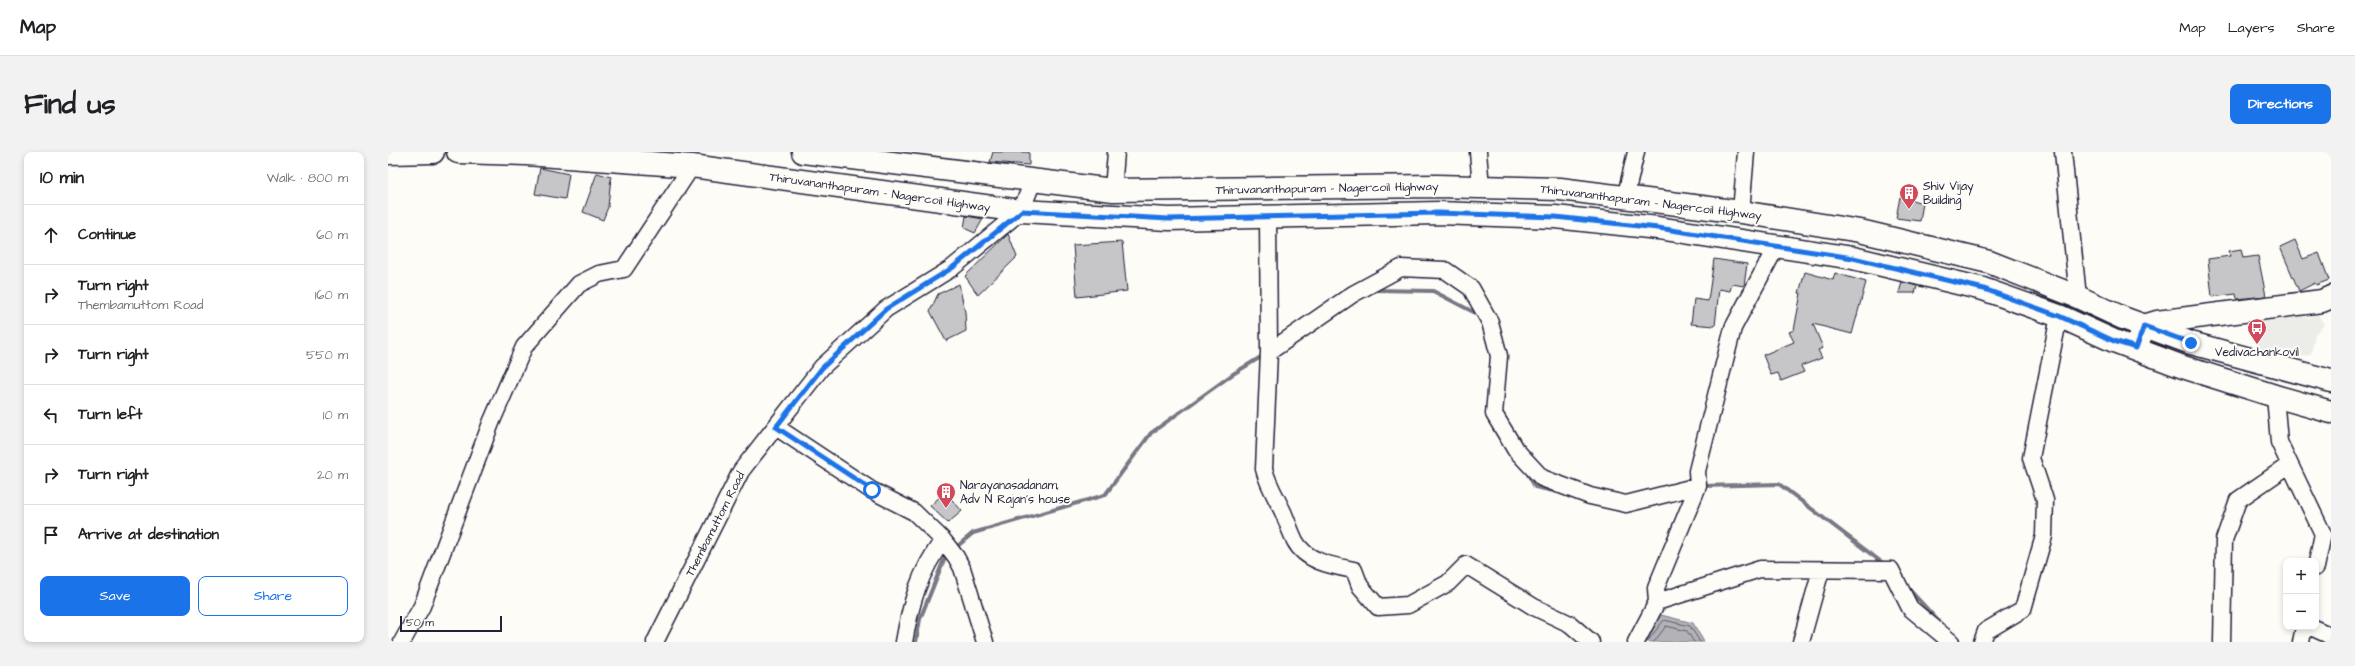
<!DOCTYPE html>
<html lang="en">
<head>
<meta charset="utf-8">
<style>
  body { margin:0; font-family:"Architects Daughter",sans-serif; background:#f2f2f2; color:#202124 }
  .controls { position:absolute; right:12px; bottom:12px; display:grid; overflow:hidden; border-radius:8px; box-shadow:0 2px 6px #0003 }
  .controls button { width:36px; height:36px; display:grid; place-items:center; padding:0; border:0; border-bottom:1px solid #e0e0e0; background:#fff; color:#202124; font:20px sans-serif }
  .scale { position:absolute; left:12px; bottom:10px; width:102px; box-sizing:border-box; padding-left:4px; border:2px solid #22223b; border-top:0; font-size:11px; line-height:14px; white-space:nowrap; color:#22223b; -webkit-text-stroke:3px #fdfcf7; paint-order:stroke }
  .stop { position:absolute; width:12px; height:12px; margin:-9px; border:3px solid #1a73e8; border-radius:50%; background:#fff }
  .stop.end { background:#1a73e8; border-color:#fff; box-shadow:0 1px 4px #0008 }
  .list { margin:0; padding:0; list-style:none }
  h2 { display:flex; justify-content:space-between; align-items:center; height:52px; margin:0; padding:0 16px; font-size:17px }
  h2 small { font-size:13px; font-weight:400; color:#757577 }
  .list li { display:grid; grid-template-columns:26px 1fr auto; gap:12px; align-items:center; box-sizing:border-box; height:60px; padding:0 16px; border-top:1px solid #e0e0e0 }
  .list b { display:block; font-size:15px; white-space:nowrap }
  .list p { margin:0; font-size:13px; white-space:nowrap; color:#757577 }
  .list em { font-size:13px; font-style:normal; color:#757577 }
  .actions { display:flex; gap:8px; padding:12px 16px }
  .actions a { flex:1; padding:9px 0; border:1px solid #1a73e8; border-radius:8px; text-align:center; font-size:14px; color:#1a73e8 }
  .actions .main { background:#1a73e8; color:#fff }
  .icon { flex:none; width:22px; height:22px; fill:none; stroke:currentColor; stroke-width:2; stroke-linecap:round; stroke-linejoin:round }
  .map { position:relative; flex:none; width:1943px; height:490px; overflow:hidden; border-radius:8px }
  header { display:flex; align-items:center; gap:24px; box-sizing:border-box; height:56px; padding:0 20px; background:#fff; border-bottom:1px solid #e0e0e0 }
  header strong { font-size:19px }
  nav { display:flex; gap:22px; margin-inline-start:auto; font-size:14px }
  .intro { display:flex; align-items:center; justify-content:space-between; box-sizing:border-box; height:96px; padding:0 24px }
  h1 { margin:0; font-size:28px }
  .button { padding:10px 18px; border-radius:8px; background:#1a73e8; color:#fff; font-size:14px; font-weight:700 }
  main { display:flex; gap:24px; padding:0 24px }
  aside { flex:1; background:#fff; border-radius:8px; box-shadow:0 2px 6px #0003 }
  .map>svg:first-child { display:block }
  .built { fill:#ecece9 }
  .water { fill:#b2b2b7; stroke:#787885 }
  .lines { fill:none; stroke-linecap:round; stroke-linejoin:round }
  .shore { stroke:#5c5c6d; stroke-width:1 }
  .stream { stroke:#787885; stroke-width:4 }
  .building { fill:#c6c6c8; stroke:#22223b }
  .street-casing { stroke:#22223b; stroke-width:19 }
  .secondary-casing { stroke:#22223b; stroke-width:25 }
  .primary-casing { stroke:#22223b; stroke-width:25 }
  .street { stroke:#fdfcf7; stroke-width:16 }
  .secondary { stroke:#fdfcf7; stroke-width:22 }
  .primary { stroke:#fdfcf7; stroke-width:22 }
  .route { stroke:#1a73e8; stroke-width:5 }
  .labels { text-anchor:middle; stroke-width:4; stroke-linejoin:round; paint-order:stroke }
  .poi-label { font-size:12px; fill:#22223b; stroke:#fdfcf7; text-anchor:start }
  .street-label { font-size:12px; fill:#22223b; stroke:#fdfcf7 }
</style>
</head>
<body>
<header>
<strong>Map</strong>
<nav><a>Map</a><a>Layers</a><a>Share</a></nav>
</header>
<div class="intro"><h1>Find us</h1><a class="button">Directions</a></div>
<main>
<aside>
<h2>10 min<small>Walk · 800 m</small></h2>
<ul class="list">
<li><svg class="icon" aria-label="ahead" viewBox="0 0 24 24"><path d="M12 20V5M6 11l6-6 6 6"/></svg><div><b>Continue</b></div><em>60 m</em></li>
<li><svg class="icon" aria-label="right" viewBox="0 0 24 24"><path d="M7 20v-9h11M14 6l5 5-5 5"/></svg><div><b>Turn right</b><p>Thembamuttom Road</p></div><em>160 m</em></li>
<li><svg class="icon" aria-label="right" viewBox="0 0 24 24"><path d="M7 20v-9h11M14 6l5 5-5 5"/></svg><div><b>Turn right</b></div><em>550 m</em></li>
<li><svg class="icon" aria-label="left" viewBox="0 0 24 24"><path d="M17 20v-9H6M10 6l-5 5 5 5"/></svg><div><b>Turn left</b></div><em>10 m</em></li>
<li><svg class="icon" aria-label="right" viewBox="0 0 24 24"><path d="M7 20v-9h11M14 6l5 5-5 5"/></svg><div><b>Turn right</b></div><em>20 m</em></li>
<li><svg class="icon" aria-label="arrive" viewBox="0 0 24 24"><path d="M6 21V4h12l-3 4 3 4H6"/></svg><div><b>Arrive at destination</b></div></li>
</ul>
<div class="actions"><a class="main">Save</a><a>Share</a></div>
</aside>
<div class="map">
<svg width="1943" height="490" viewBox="0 0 1943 490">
  <rect width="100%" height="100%" fill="#fdfcf7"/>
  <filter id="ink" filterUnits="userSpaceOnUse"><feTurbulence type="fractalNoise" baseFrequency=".025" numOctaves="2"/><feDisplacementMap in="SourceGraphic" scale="8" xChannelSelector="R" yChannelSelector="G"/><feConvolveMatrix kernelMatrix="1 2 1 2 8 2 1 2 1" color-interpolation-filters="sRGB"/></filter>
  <g filter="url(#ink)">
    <path class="built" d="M1930,162L1936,173L1927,182L1923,202L1908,206L1903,198L1890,200L1876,198L1869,193L1871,190L1866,171L1914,164L1920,166Z"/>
    <path class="water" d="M1273,463L1305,471L1316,490H1254Z"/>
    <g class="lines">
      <path class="shore" d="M1259,490L1276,468L1302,474L1312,490
        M1266,490L1278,474L1299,479L1306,490"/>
      <path class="stream" d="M986,138L1045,139L1093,164
        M1139,320L1147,335L1170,340
        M1314,334L1391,332L1496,412
        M566,397L585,381L717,343L763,281L845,222L876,203
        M1519,435L1554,473
        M528,490L532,467L557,405L561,401"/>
    </g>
    <path class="building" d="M605,0H641V13L602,10Z
      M152,16L181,22L177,47L147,42Z
      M209,21L223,25L220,55L215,68L195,60Z
      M1512,45L1535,51L1532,69L1508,66Z
      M578,64L595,67L587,81L576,76Z
      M620,82L629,105L590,143L577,124Z
      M1907,88L1915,107L1931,101L1941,128L1928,133L1927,131L1911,139L1892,95Z
      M734,90L739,139L689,145L685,93Z
      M1853,97L1855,106L1870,104L1878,144L1849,147L1848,142L1824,145L1820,107L1842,104L1841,99Z
      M1326,107L1359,112L1356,134L1344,132L1342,139L1331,137L1327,174L1303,172L1306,147L1320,149Z
      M1417,120L1445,128L1447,121L1478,130L1464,182L1425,172L1435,196L1430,198L1434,206L1413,214L1416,220L1393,229L1390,221L1383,223L1375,203L1406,190L1401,180L1406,178L1413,141H1411Z
      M1514,130L1529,134L1527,141H1511Z
      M571,132L577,160L578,179L558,189L542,159L550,142Z
      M557,340L574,359L560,371L542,354Z"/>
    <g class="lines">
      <defs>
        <path id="street" d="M1090,0L1093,35
          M1675,0L1690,145
          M725,38L728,0
          M1237,47L1248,0
          M1353,60L1358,0
          M880,66L881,200L876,317C880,333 888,345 895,360C899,369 902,379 907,389C918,410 945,414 966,418L972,434L990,455L1020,453L1060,431L1078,413L1146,455L1182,472L1203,490
          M881,200L965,142L1013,116L1057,118L1083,136L1102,170L1111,204L1106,262L1127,297L1154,326L1202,344L1238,352L1310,334
          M1887,244L1891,290L1935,382L1928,415
          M388,275L483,338L526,360L555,388L568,405L574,416L597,490
          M1269,450L1372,417L1503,418L1522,456L1563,490
          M1923,475L1943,484
          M14,490L34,454L103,271L136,195L191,132L211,122L236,117L304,14
          M267,490L353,319L434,215L498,157L564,116L633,59L645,29
          M516,490C523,450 531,421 555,388
          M1248,490L1269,450L1268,436L1310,334L1309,319L1345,176L1388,95
          M1413,490L1433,418
          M1594,490L1598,479L1635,457L1656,384L1657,348L1643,306L1671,164
          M1834,490L1836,388L1850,348L1901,313
          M1913,490L1916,475"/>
        <path id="secondary" d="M1748,196L1756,174L1769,170L1934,149L1943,145"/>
        <path id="primary" d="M70,0L138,2L304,14L633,59L781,67L1050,61L1167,65L1270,76L1465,106L1595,137L1671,164L1726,189L1795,215L1887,244L1943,260
          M415,0L725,38L1048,34L1172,37L1353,60L1472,79L1601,110L1690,145L1735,166L1803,191L1943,229
          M0,1L45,0"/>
      </defs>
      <use href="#street" class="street-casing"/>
      <use href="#secondary" class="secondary-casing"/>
      <use href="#primary" class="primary-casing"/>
      <use href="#street" class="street"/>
      <use href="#secondary" class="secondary"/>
      <use href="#primary" class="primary"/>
    </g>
  </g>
  <g class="lines" filter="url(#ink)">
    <path class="route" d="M484,338L388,275L434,216L498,157L564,116L634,59L781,67L1050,61L1167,65L1270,76L1465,106L1596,137L1671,164L1726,189L1748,196L1756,174L1803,191"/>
  </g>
  <defs>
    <symbol id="building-pin" viewBox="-11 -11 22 30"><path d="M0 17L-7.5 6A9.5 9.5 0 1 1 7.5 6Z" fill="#d1495b" stroke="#fdfcf7"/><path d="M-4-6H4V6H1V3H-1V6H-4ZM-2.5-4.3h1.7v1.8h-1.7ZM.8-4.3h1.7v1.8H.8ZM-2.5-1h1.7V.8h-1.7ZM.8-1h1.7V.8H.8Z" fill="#fff"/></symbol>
    <symbol id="bus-pin" viewBox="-11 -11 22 30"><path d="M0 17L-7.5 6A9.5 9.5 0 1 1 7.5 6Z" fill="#d1495b" stroke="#fdfcf7"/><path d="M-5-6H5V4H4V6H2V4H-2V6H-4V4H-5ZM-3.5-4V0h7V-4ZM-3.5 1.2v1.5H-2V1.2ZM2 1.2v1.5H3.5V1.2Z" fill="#fff"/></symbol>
  </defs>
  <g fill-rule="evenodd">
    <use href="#building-pin" x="1510" y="30" width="22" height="30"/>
    <use href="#bus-pin" x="1858" y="165" width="22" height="30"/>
    <use href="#building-pin" x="547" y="329" width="22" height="30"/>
  </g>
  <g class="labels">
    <g class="poi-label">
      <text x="1535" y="38">Shiv Vijay<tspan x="1535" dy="14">Building</tspan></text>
      <text x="1869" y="204" text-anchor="middle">Vedivachankovil</text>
      <text x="572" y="337">Narayanasadanam,<tspan x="572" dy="14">Adv N Rajan's house</tspan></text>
    </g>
    <g class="street-label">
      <text transform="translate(939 36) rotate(-1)" y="4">Thiruvananthapuram - Nagercoil Highway</text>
      <text transform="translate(492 40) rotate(8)" y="4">Thiruvananthapuram - Nagercoil Highway</text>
      <text transform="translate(1263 50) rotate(7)" y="4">Thiruvananthapuram - Nagercoil Highway</text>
      <text transform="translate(327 372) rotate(-63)" y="4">Thembamuttom Road</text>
    </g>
  </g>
</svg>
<div class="controls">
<button>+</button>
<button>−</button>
</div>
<div class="scale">50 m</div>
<div class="stop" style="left:484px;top:338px"></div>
<div class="stop end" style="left:1803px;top:191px"></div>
</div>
</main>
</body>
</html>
